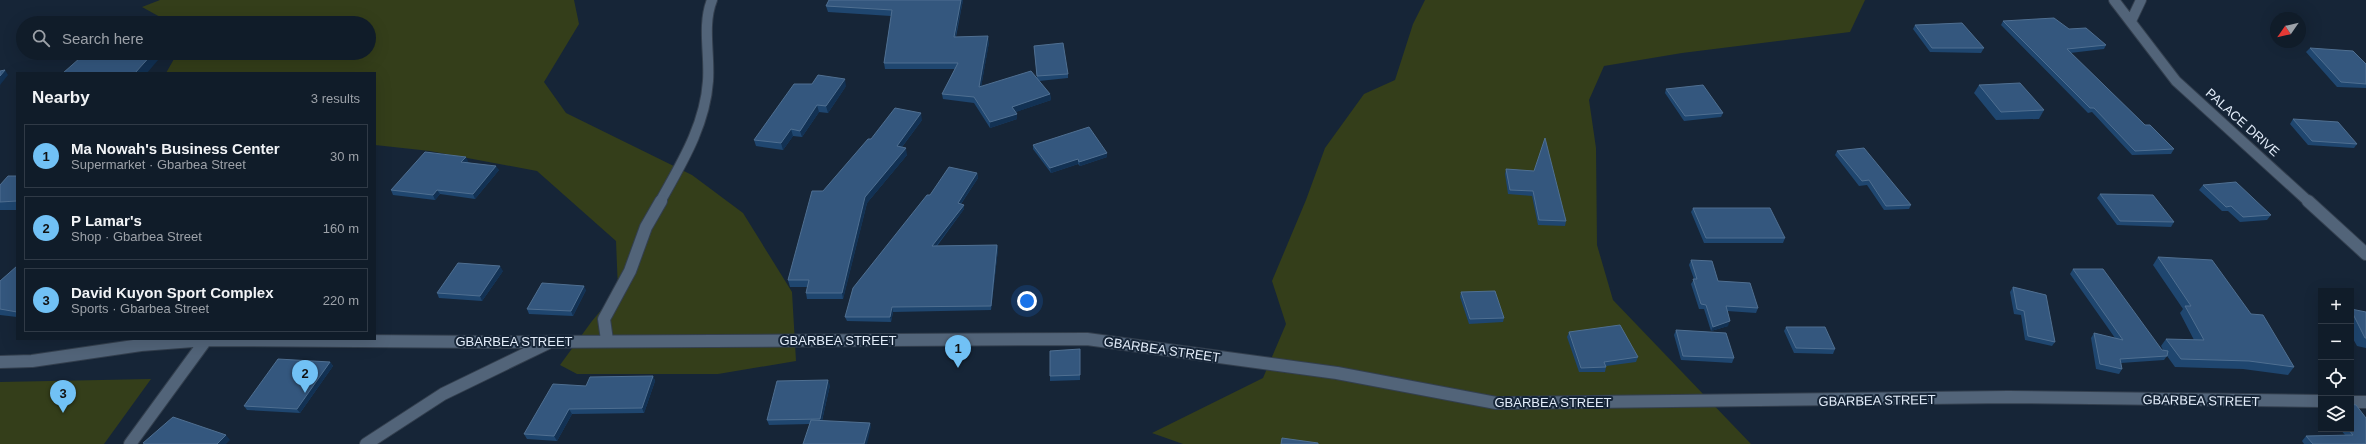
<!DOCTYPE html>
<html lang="en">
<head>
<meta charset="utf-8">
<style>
  body { margin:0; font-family:Helvetica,sans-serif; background:#1e2935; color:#f1f3f6 }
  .controls { position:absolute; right:12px; bottom:12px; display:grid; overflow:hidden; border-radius:0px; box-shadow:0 4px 16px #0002 }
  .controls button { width:36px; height:36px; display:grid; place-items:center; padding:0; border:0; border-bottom:1px solid #303a46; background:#101c29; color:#f1f3f6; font:20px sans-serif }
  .compass { position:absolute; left:2270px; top:12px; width:36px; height:36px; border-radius:50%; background:#101c29; box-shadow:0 4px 16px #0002; rotate:236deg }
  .you { position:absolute; left:1027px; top:301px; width:14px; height:14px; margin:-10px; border:3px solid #fff; border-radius:50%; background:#1a73e8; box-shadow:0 0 0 6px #1a73e833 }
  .badge { display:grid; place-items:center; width:26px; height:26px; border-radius:50%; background:#71c1f5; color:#111; font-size:13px; font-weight:700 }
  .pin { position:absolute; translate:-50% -33px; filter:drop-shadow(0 1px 2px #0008) }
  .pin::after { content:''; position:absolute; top:21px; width:14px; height:12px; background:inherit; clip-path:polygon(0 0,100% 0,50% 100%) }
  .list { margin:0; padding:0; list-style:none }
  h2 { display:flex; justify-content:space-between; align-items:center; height:52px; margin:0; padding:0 16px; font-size:17px }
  h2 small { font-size:13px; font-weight:400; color:#9ca1a8 }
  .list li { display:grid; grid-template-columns:26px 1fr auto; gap:12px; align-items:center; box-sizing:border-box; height:64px; margin:0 8px 8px; padding:0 8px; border:1px solid #303a46; border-radius:0px }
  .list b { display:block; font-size:15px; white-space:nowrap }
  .list p { margin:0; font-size:13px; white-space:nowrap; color:#9ca1a8 }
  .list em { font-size:13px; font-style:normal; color:#9ca1a8 }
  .icon { flex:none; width:22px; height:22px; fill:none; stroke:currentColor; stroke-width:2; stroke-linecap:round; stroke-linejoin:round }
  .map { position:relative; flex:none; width:2366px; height:444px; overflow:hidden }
  .search { position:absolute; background:#101c29; box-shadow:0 4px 16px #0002; left:16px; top:16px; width:360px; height:44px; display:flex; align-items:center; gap:10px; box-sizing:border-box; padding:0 14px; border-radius:22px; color:#9ca1a8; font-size:15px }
  .panel { position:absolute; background:#101c29; box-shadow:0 4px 16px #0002; left:16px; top:72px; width:360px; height:268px; border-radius:0px }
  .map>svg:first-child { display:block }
  .green { fill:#343e1a }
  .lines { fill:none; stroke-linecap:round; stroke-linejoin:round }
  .minor-far1-casing { stroke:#333f4e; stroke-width:12 }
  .minor-casing { stroke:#333f4e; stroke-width:14 }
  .minor-far1 { stroke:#526479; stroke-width:10 }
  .minor { stroke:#526479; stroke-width:12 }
  .wall { fill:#1f466f }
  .shaded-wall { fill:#123153 }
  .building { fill:#34577e; stroke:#4f6f91 }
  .labels { text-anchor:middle; stroke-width:4; stroke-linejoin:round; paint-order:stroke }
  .street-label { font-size:13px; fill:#e2ecf9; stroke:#162537 }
</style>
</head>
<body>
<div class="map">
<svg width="2366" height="444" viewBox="0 0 2366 444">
  <rect width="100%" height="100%" fill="#162537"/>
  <path class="green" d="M160,0H574L579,24L544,82L566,113L692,175L743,213L792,292L796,361L718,374H577L560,365L592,321L618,290L616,241L537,171L430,151L375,145V73H166L174,59V53H369V23H171L142,7Z
    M1425,0H1865L1850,32L1682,53L1604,66L1589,100L1596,148L1597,245L1613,300L1751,444H1183L1152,433L1263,378L1286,324L1272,281L1306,200L1325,148L1364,94L1395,80L1413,24Z
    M151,379L104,444H0V382Z"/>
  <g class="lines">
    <defs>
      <path id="minor-far1" d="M2114,0L2176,81L2309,202
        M2131,21L2141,0
        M660,202C681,164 705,126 708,81C710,54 702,25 712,0"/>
      <path id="minor" d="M2308,201L2366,254
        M607,340L604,319L630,271L646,227L661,201
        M0,362L32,361L141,345L206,340L493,342L1087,339L1337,373L1496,403L2008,397L2321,401
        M2351,402H2366
        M130,444L206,340
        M366,444L443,394L548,343"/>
    </defs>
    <use href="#minor-far1" class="minor-far1-casing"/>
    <use href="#minor" class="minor-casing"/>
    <use href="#minor-far1" class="minor-far1"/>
    <use href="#minor" class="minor"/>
  </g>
  <path class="wall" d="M829,0H963L956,37L989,42L981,87L1037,78L1034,46L1068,74V78L1039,81L1050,94L1051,100L1015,112L1017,114V119L990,128L974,103L943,99L942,94L955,69H885L884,63L891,16L828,12L826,6Z
    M2003,21L2069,29L2106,45L2104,49L2070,53L2145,125L2174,149L2171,154L2132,155L2092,112L2088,113L2001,25Z
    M1915,25L1984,48L1981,53L1930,52L1913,29Z
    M2310,48L2366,64V88L2337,87L2306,52Z
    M1979,85L2044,110L2039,119L1996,120L1974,93Z
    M846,86L828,113L819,112L802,137L793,136L783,150L756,146L754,140Z
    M1666,89L1723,113L1721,117L1684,121L1665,93Z
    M2293,119L2357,144L2354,148L2308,145L2290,124Z
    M922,120L902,147L907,155L867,203L843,299H807L806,293L807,287H790L788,280L823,191L871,139Z
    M1033,145L1107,153V157L1080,166L1078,164L1051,173L1033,149Z
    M1837,151L1911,205L1909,209L1884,210L1867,185L1859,186L1835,155Z
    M468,161L467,162L499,170L475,199L440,194L435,200L393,195L391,190Z
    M1506,169L1534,171L1566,221L1565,226L1538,225L1532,196L1508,194L1505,174Z
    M977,173L978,178L961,204L964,209L937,246L997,245L998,249L991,310L893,312L891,322L847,321L845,317L930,195Z
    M17,176V210H0V185Z
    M2203,185L2271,215L2267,220L2240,222L2228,211H2222L2199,190Z
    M2100,194L2174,222L2171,227L2117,225L2097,198Z
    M1693,208L1785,238L1783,243H1704L1691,212Z
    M2158,257L2251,314L2294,367L2288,375L2243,369L2175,367L2167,356L2164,360L2121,363L2122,369L2119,374L2096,369L2091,338L2094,333L2115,338L2070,274L2073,269L2162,350H2163L2161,346L2166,339L2194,340L2180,313L2183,309L2153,265Z
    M1691,260L1718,281L1758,308L1756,313L1727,311L1728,326L1711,331L1704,309H1699L1691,284L1694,279L1689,265Z
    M17,266V317L0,315V281Z
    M503,271L482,301L439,298L437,293Z
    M2013,287L2055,342L2052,346L2025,340L2021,315L2014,314L2010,292Z
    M586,290L573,316L529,314L527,309Z
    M1461,292L1504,318L1503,322L1469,324L1460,297Z
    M2351,309L2366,312V348L2357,346L2351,335Z
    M1786,327L1835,349L1833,354L1794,353L1784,331Z
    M1676,330L1734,358L1732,363L1681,360L1674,335Z
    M1569,332L1638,357L1636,362L1606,366V367L1605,372H1579L1567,337Z
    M1080,349V380L1050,381V376Z
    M330,362L333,366L300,413L247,410L244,406Z
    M653,376L655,381L644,413L572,414L557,441L527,439L524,434L586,386Z
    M830,385L822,421L871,427L810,424L769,425L767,420Z
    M2340,429H2351L2366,444H2304L2302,441L2306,436L2345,435Z"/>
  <path class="shaded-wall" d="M961,0H963L954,42V37Z
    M988,36L989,42L980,93L979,87Z
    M153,53H164L147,73H135Z
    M5,70L8,75L0,85V76Z
    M845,79L846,86L828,113L826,106Z
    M1050,94L1051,100L1013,113L1012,107Z
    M817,105L819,112L802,137L800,131Z
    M921,113L922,120L898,152L897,146Z
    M1017,114V119L990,128V122Z
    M791,129L793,136L783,150L781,143Z
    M906,148L907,155L867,203L843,299L842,293L865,197Z
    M1107,153V157L1080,166L1079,162Z
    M466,157L468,161L464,166L461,162Z
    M1078,159V164L1051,173L1050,168Z
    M496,166L499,170L475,199L473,194Z
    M977,173L978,178L958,208V203Z
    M437,190L440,194L435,200L433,195Z
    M964,205V209L933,250L932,246Z
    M997,245L998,249L991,310V306Z
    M500,266L503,271L482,301L480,296Z
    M584,286L586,290L573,316L571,311Z
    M892,307L893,312L891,322L890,317Z
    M1730,321L1728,326L1711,331L1713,327Z
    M330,362L333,366L300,413L297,409Z
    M653,376L655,381L644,413L642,408Z
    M828,380L830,385L821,424L820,419Z
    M569,409L572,414L557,441L554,436Z
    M870,423L871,427L867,444H864Z
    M226,435L230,440L226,444H217Z"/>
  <path class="building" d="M829,0H961L954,37L988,36L979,87L1031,71L1050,94L1012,107L1017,114L990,122L974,97L942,94L958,63H884L892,10L826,6Z
    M2054,18L2069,29L2086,28L2106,45L2067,49L2145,125H2150L2174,149L2135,151L2094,108H2090L2003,21Z
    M1962,23L1984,48H1932L1915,25Z
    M1063,43L1068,74L1037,76L1034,46Z
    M2310,48L2353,51L2366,64V84L2341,82Z
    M98,53H153L135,73H63L80,58L93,57Z
    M5,70L0,76V71Z
    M818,75L845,79L826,106L817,105L800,131L791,129L781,143L754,140L794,84H812Z
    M2020,83L2044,110L2001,112L1979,85Z
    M1703,85L1723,113L1685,116L1666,89Z
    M895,108L921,113L897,146L906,148L865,197L842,293H806L809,280H788L812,191H823L868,139H871Z
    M2293,119L2338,122L2357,144L2312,141Z
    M1089,127L1107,153L1079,162L1078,159L1050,168L1033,145Z
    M1545,138L1566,221L1539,220L1533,191L1510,190L1506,169L1534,171Z
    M1864,148L1911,205L1886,206L1869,180L1862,181L1837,151Z
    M425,152L466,157L461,162L496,166L473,194L437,190L433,195L391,190Z
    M949,167L977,173L958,203L964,205L932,246L997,245L991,306L892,307L890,317H845L853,288L927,195H930Z
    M8,176H17V201L0,202V185Z
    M2236,182L2271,215L2243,217L2231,206L2226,207L2203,185Z
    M2100,194L2153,195L2174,222L2120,221Z
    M1693,208H1770L1785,238H1706Z
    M2158,257L2212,260L2251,314L2263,315L2294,367L2249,361L2181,359L2166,339L2204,340L2185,306H2191Z
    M1691,260L1712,261L1718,281L1750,283L1758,308L1726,306L1730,321L1713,327L1706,305L1701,304L1693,279H1697Z
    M458,263L500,266L480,296L437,293Z
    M17,266V312L0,309V281Z
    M2073,269H2103L2162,350L2168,351L2167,356L2120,359L2122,369L2100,364L2094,333L2123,340Z
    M542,283L584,286L571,311L527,309Z
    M2013,287L2046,295L2055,342L2028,336L2024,311L2017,309Z
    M1495,291L1504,318L1470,319L1461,292Z
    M2351,309L2366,312V338H2365L2351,310Z
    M1620,325L1638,357L1604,362L1606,367L1581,368L1569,332Z
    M1786,327H1825L1835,349L1796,348Z
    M1676,330L1726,333L1734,358L1683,356Z
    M1080,349V375L1050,376V351Z
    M278,359L330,362L297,409L244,406Z
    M653,376L642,408L569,409L554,436L524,434L553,384L586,386L590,377Z
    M828,380L820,419L767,420L777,381Z
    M2351,404L2356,405L2366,418V444H2313L2306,436L2353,435L2348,429H2351Z
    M173,417L226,435L217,444H145L143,443Z
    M811,420L870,423L864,444H803Z
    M1282,438L1318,443V444H1281Z"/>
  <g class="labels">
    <g class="street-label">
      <text transform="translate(2243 122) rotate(42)" y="5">PALACE DRIVE</text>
      <text x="838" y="345">GBARBEA STREET</text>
      <text x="514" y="346">GBARBEA STREET</text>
      <text transform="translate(1162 349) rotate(8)" y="5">GBARBEA STREET</text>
      <text transform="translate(1877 400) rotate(-1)" y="5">GBARBEA STREET</text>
      <text transform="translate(2201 400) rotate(1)" y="5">GBARBEA STREET</text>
      <text x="1553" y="407">GBARBEA STREET</text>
    </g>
  </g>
</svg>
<div class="controls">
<button>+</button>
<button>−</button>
<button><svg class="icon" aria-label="locate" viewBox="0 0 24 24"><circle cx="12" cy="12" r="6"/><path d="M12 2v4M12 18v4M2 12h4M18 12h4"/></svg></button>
<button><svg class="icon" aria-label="layers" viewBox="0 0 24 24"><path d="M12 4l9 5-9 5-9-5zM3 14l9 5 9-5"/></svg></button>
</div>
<svg class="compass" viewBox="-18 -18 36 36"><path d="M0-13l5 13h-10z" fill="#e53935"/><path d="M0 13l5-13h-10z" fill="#9ca1a8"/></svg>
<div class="you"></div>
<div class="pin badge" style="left:958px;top:368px">1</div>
<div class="pin badge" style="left:305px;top:393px">2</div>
<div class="pin badge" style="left:63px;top:413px">3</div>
<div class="search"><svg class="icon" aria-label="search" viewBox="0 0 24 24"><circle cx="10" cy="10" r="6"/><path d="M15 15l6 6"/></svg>Search here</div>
<section class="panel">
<h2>Nearby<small>3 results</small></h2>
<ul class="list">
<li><span class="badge">1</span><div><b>Ma Nowah's Business Center</b><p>Supermarket · Gbarbea Street</p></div><em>30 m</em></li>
<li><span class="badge">2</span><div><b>P Lamar's</b><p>Shop · Gbarbea Street</p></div><em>160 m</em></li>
<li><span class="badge">3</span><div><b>David Kuyon Sport Complex</b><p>Sports · Gbarbea Street</p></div><em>220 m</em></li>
</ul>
</section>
</div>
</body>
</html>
